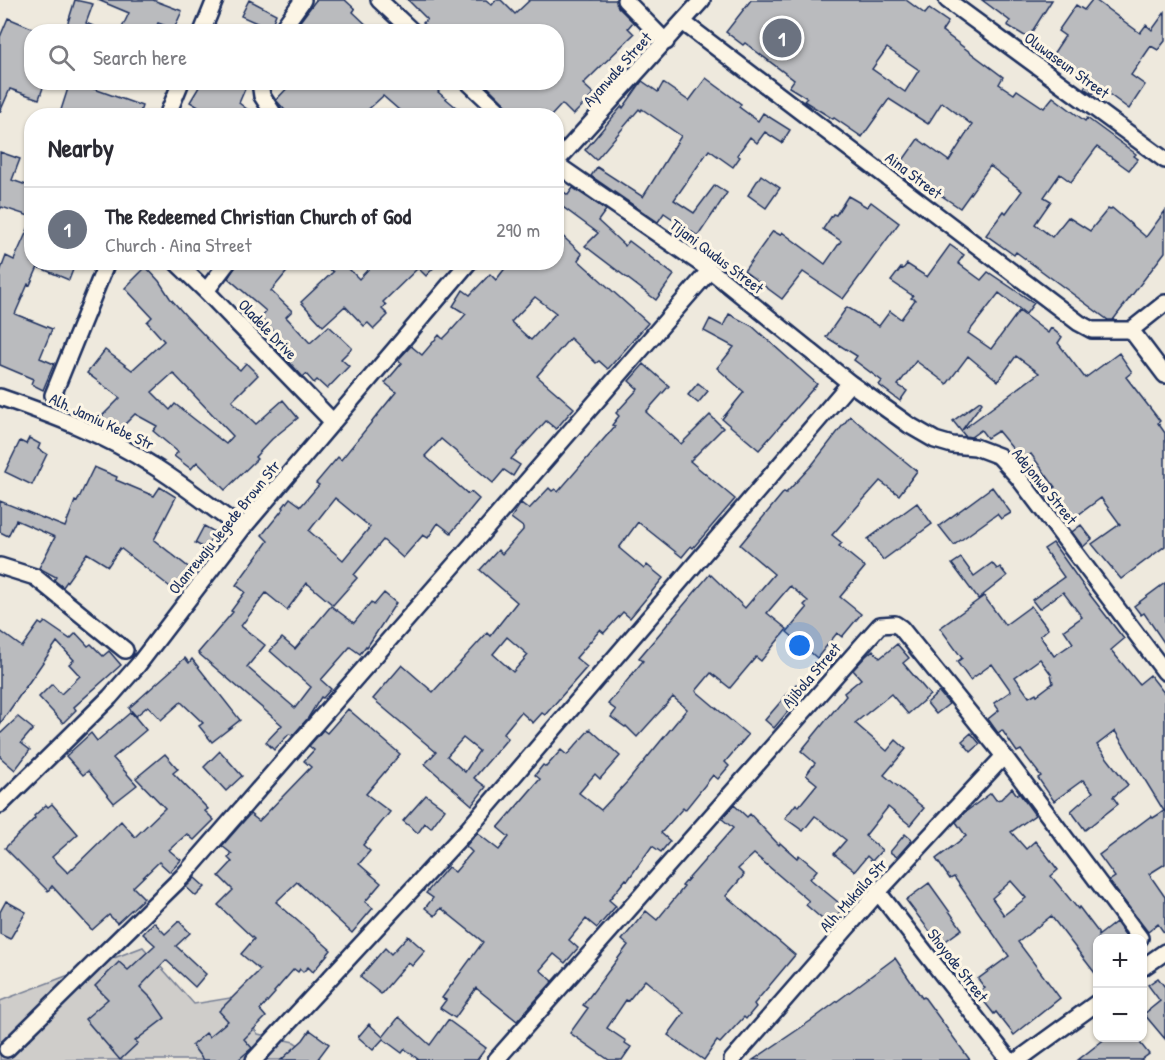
<!DOCTYPE html>
<html lang="en">
<head>
<meta charset="utf-8">
<style>
  body { margin:0; font-family:"Patrick Hand",sans-serif; background:#f2f2f3; color:#2b2b33 }
  .controls { position:absolute; right:18px; bottom:18px; display:grid; overflow:hidden; border-radius:12px; box-shadow:0 2px 4px #0004 }
  .controls button { width:54px; height:54px; display:grid; place-items:center; padding:0; border:0; border-bottom:2px solid #e1e1e2; background:#fff; color:#2b2b33; font:30px sans-serif }
  .you { position:absolute; left:800px; top:646px; width:21px; height:21px; margin:-15px; border:4px solid #fff; border-radius:50%; background:#1a73e8; box-shadow:0 0 0 9px #1a73e833 }
  .badge { display:grid; place-items:center; width:39px; height:39px; border-radius:50%; background:#db2777; color:#fff; font-size:20px; font-weight:700 }
  .pin { position:absolute; translate:-50% -50%; border:3px solid #fff; box-shadow:0 2px 6px #0006 }
  .list { margin:0; padding:0; list-style:none }
  h2 { display:flex; justify-content:space-between; align-items:center; height:78px; margin:0; padding:0 24px; font-size:26px }
  h2 small { font-size:20px; font-weight:400; color:#7c7c81 }
  .list li { display:grid; grid-template-columns:39px 1fr auto; gap:18px; align-items:center; box-sizing:border-box; height:84px; padding:0 24px; border-top:2px solid #e1e1e2 }
  .list b { display:block; font-size:22px; white-space:nowrap }
  .list p { margin:0; font-size:20px; white-space:nowrap; color:#7c7c81 }
  .list em { font-size:20px; font-style:normal; color:#7c7c81 }
  .icon { flex:none; width:33px; height:33px; fill:none; stroke:currentColor; stroke-width:2; stroke-linecap:round; stroke-linejoin:round }
  .map { position:relative; flex:none; width:1165px; height:1060px; overflow:hidden }
  .search { position:absolute; background:#fff; box-shadow:0 2px 4px #0004; left:24px; top:24px; width:540px; height:66px; display:flex; align-items:center; gap:15px; box-sizing:border-box; padding:0 21px; border-radius:24px; color:#7c7c81; font-size:22px }
  .panel { position:absolute; background:#fff; box-shadow:0 2px 4px #0004; left:24px; top:108px; width:540px; height:162px; border-radius:24px }
  .map>svg:first-child { display:block }
  .green { fill:#cfcdca; stroke:#757e94; stroke-width:1.5 }
  .building { fill:#babbbe; stroke:#1b2f5e; stroke-width:1.5; fill-rule:evenodd }
  .lines { fill:none; stroke-linecap:round; stroke-linejoin:round }
  .street-casing { stroke:#1b2f5e; stroke-width:20 }
  .street { stroke:#fcf5e5; stroke-width:15 }
  .labels { text-anchor:middle; stroke-width:6; stroke-linejoin:round; paint-order:stroke }
  .street-label { font-size:16px; fill:#1b2f5e; stroke:#fcf5e5 }
</style>
</head>
<body>
<div class="map">
<svg width="1165" height="1060" viewBox="0 0 1165 1060">
  <rect width="100%" height="100%" fill="#eee9dd"/>
  <filter id="ink" filterUnits="userSpaceOnUse"><feTurbulence type="fractalNoise" baseFrequency=".0167" numOctaves="2"/><feDisplacementMap in="SourceGraphic" scale="12" xChannelSelector="R" yChannelSelector="G"/><feConvolveMatrix kernelMatrix="1 2 1 2 8 2 1 2 1" color-interpolation-filters="sRGB"/></filter>
  <g filter="url(#ink)">
    <path class="green" d="M143,947L194,1004L230,998L258,1034L294,1042L322,1060H0V1001Z"/>
    <path class="building" d="M75,0L93,4L86,23L107,32H65Z
      M98,0H153L182,11L174,29L158,23L154,32H120L129,13Z
      M249,0L276,14L270,29L241,16Z
      M316,0H345L355,9L353,12L374,32H306L298,24Z
      M408,0H486L492,5L496,0H501L515,14L530,0H616L618,7L633,22L628,28L634,34L583,84L594,94L573,115L562,104L551,116H517L483,82H556V32H434L423,23L427,19Z
      M751,0H906L925,14L929,9L948,22L942,31L1003,77L999,84L1014,94L1017,90L1044,108L1053,97L1085,121L1087,118L1136,154L1134,156L1138,159L1129,170L1097,147L1071,182L1060,174L1044,197L1051,201L1035,224L1052,237L1068,217L1090,231L1108,209L1110,210L1112,208L1146,237L1165,211V252L1113,320H1108L1016,252L1014,255L986,235L1004,211L1006,213L1022,191L990,166L960,208L930,188L931,187L901,163L918,139L949,161L972,125L942,102L928,124L889,99L862,137L834,118L833,119L804,101L807,98L789,87L794,80L745,43L743,45L726,32ZM887,48L919,70L905,92L872,69Z
      M982,0H1052L1028,38L1007,25L1010,21Z
      M1092,0H1095L1140,33L1146,25L1152,30L1165,12V41L1158,50L1151,46L1131,75L1145,85L1129,109L1098,86L1093,94L1084,88L1090,78L1053,54L1065,36L1058,31L1076,5L1084,10Z
      M8,18L32,28V82H45L39,99L10,89L0,112V37Z
      M706,78L741,104L739,107L758,121L763,113L790,130L782,143L765,132L757,143L750,137L737,155L740,157L733,167L709,150L674,200L694,213L715,185L727,193L698,236L664,213L658,222L591,176L597,167L643,197L681,136L642,109L641,111L639,109L596,160L585,150L622,106L623,108L642,81L658,92L663,83L689,101Z
      M70,82H75L142,106L139,116H77L61,110Z
      M202,82H248L239,103L256,116H213L190,102Z
      M293,82H446L438,92L457,108L451,116H406L383,96L361,116H290L276,100Z
      M0,152L20,159L12,180L32,187V217L2,207L0,209Z
      M761,175L780,188L766,208L748,195Z
      M556,186L568,195L573,188L606,210L598,221L610,232L625,246L629,241L674,275L656,300L585,246L598,233L556,202Z
      M848,196L867,207L871,202L899,223L843,299L803,272L782,299L744,271L773,231L780,235L782,232L825,264L841,241L823,229L833,214L836,215Z
      M32,220V262H76L69,280L38,267L30,285L28,284L15,314L52,329L40,358L54,364L43,390L31,384L33,379L0,365V272L6,256L14,260Z
      M556,230L582,254L578,260L648,323L608,369L599,361L596,363L570,338L537,376L574,408L556,429L546,421L511,459L520,465L513,476L504,470L493,483L441,439L425,456L468,494L471,492L479,499L451,533L438,523L428,538L423,535L403,558L383,540L354,575L357,578L333,605L307,583L287,610L266,593L241,626L265,645L247,667L295,708L311,687L270,651L282,638L295,649L331,606L354,623L371,602L374,605L384,593L396,603L367,647L366,646L360,654L350,647L321,680L331,689L323,698L321,697L308,718L294,734L292,735L289,734L274,750L266,742L282,725L198,653L233,612L231,611L245,592L236,585L268,541L262,535L284,508L283,507L290,498L301,506L319,485L316,483L338,457L341,460L396,392L385,383L402,363L398,360L411,346L422,355L439,335L443,339L449,333L466,314L453,306L463,290L470,295L490,274L496,280L510,262H556ZM535,297L556,313L531,340L511,322ZM335,498L370,527L343,560L309,531Z
      M950,245L964,255L958,263L981,280L988,272L1034,303L1026,314L999,293L968,333L991,349L1019,311L1048,333L1051,328L1062,337L1058,343L1085,378L1119,353L1132,372L1126,377L1160,421L1158,423L1165,433V546L1121,579L1092,544L1120,524L1101,498L1067,523L1045,494L1055,487L1031,454L1022,460L998,431L987,438L981,430L971,437L965,436L953,421L980,401L982,403L962,430L1039,373L1016,356L998,381L968,356L947,384L916,361L898,385L907,391L900,401L879,385L882,381L854,360L857,356L826,337L847,307L879,326L890,311L901,319L915,300L911,298L913,296L891,281L901,268L903,269L907,264L927,277Z
      M238,262H295L271,291L292,311L286,317L310,343L329,326L352,348L341,359L349,366L327,389L317,380L314,383L306,374L303,377L271,342L278,335L260,318L266,311L228,278Z
      M321,262H342L359,279L375,262H439L426,276L418,268L383,302L386,305L382,309L388,315L374,329L368,323L364,326L345,306L323,326L301,302L333,272Z
      M146,267L159,281L170,298L186,316L225,357L240,370L246,363L258,375L232,401L256,424L283,400L298,418L272,439L255,457L257,459L225,490L197,462L191,469L174,456L178,452L153,431L157,426L135,414L116,433L96,422L120,398L87,373L105,350L132,370L164,341L147,322L152,317L125,288ZM173,373L233,436L226,444L175,404L170,410L152,392Z
      M729,314L752,326L817,384L759,450L722,419L744,392L717,368L734,347L704,331L710,319L723,326Z
      M644,364L669,386L646,412L681,444L710,415L723,428L690,461L735,499L693,548L691,546L682,557L638,522L619,548L644,569L647,565L663,578L630,618L623,612L604,633L600,630L576,658L587,667L545,715L542,713L533,723L521,712L503,734L508,738L474,778L486,787L472,805L425,764L436,752L373,699L402,665L433,692L487,633L490,636L517,602L480,570L498,550L502,554L523,530V527L511,518L521,503L529,509L549,488L552,491L555,489L558,492L615,426L612,425L619,416L616,413L638,389L629,381ZM507,637L528,655L513,672L493,654ZM463,738L479,751L465,772L447,756Z
      M698,383L708,391L698,403L688,395Z
      M850,416L917,471L899,495L880,481L832,535L842,543L839,546L865,567L840,597L861,614L842,637L837,633L817,658L787,632L807,608L804,605L808,601L790,586L767,613L787,629L761,661L756,657L730,688L711,673L696,691L748,735L725,762L729,766L718,779L713,775L685,810L683,808L661,833L670,841L661,852L652,846L628,880L626,879L609,900L616,906L597,928L586,919L569,940L578,948L565,963L554,954L540,970L553,981L517,1021L476,988L455,1018L440,1008L446,1000L442,998L483,942L441,908L435,916L425,908L433,898L426,893L448,867L455,872L472,852L466,846L477,833L499,850L509,837L498,828L540,779L535,775L543,765L546,767L561,750L567,755L590,729L620,756L600,779L595,774L579,793L601,810L628,781L687,709L673,697L637,737L626,726L625,727L611,717L616,710L608,704L643,661L639,658L710,574L745,608L774,574L740,545L784,492L786,493L812,465Z
      M29,438L40,444L38,449L47,454L32,485L5,472L20,441L26,444Z
      M94,467L117,477L116,480L154,496L160,487L176,497L154,540L192,570L178,593L120,548L108,566L87,553L63,587L54,580L56,577L39,568L55,537L16,520L8,536L0,532V501L65,527L75,501L77,502Z
      M992,487L1011,513L1001,519L997,514L954,545L939,526Z
      M917,503L932,524L883,560L868,539Z
      M1081,525L1092,539L1083,547L1072,532Z
      M204,526L215,532L206,549L195,543Z
      M1053,543L1087,591L1124,639L1111,650L1139,684L1150,675L1165,694V864L1149,874L1165,897V934L1158,924L1148,932L1109,881L1115,877L1099,855L1151,816L1153,818L1164,811L1115,731L1097,745L1128,785L1113,797L1118,804L1085,830L1071,811L1093,792L1083,780L1054,801L1038,778L1041,776L1021,750L1017,752L1002,730L998,733L988,719L999,710L994,703L1011,691L992,664L970,680L957,662L962,658L940,628L984,596L1005,625L1031,606L1048,629L1040,636L1054,656L1073,643L1064,630L1082,617L1063,592L1039,609L1032,600L1064,577L1044,549ZM1040,659L1051,674L1053,683L1037,695L1036,693L1029,697L1015,677Z
      M961,558L974,576L992,563L997,569L1000,567L1007,576L978,599L952,564Z
      M1165,583V644L1144,613L1141,615L1134,606Z
      M45,622L70,639L76,633L88,646L91,644L103,656L109,651L121,665L74,707L76,710L63,723L39,697L52,684L61,694L80,676L69,664L74,660L57,642L0,724V631L22,647L39,623L42,625Z
      M897,644L909,658L903,663L930,695L908,714L891,694L855,723L887,751L896,740L906,749L884,775L924,808L910,825L888,807L865,836L882,850L872,861L867,856L855,871L834,854L846,840L818,818L815,816L803,831L785,818L796,804L799,806L817,784L806,775L815,763L801,751L846,696L844,693L861,679L853,670L866,656L873,650L880,658Z
      M185,658L189,663L192,659L240,720L212,742L199,726L203,723L181,702L161,720L148,706L136,716L129,708Z
      M796,684L805,691L774,728L765,720Z
      M939,692L949,704L936,714L927,703Z
      M348,709L400,754L366,794L390,812L363,845L370,851L359,864L381,883L365,902L373,908L352,933L297,882L276,902L331,950L313,972L308,967L303,972L300,969L298,972L294,969L274,992L275,993L260,1010L266,1017L244,1039L252,1048L238,1060H203L192,1045L206,1033L209,1037L228,1021L219,1011L260,970L241,954L254,939L218,905L233,890L219,876L232,862L228,858L232,854L222,846L250,814L259,821L311,767L304,761L314,750L309,746L323,730L327,733Z
      M131,712L146,730L113,758L137,785L114,803L88,771L83,775L66,756L91,733L97,741Z
      M18,717L33,729L21,743L30,750L15,770L0,757V734Z
      M971,733L980,744L971,752L962,741Z
      M220,751L242,776L226,791L204,767Z
      M165,754L178,769L173,773L208,809L205,811L214,820L194,840L187,834L169,850L181,860L170,872L159,862L133,887L144,898L117,923L109,915L92,930L52,886L48,891L5,848L35,818L34,816L46,805L48,807L52,804L78,834L52,857L68,873L121,821L135,837L165,808L136,778Z
      M1012,788L1017,795L1019,793L1035,815L1011,832L1026,849L1035,841L1045,853L1058,870L1051,876L1078,909L1079,907L1098,932V936L1116,922L1128,939H1098V977L1051,916L1021,940L1018,942L1060,998L1014,1035L996,1012L994,1014L983,1000L986,999L981,991L985,988L978,979L1009,956L954,877L950,879L936,859L966,836L956,822L964,813L991,793L996,800L1001,799ZM1011,881L1026,898L1004,915L992,898Z
      M426,795L445,809L431,828L425,823L418,833L403,821Z
      M734,805L747,817L750,814L779,845L780,843L797,858L799,855L817,870L810,879L844,907L829,925L806,905L809,901L754,854L738,869L744,875L726,896L795,955L754,1004L756,1007L746,1019L744,1017L720,1043L717,1041L704,1060L668,1035L684,1013L645,980L628,1001L626,1000L607,1028L626,1041L625,1043L631,1047L622,1060H609L570,1033L588,1008L583,1005L628,945L622,940L646,911L657,920L684,887L682,886L733,828L722,819Z
      M905,834L912,840L897,857L890,852Z
      M195,878L205,887L196,896L186,887Z
      M929,883L962,929L940,945L906,900Z
      M6,901L26,912L10,939L0,934V912Z
      M179,921L190,933L176,946L206,974L195,987L166,960L140,987L151,998L165,1018L135,1041L138,1043L120,1060L85,1019L108,999L95,986L119,962L128,970L155,945L143,934L154,922L165,934Z
      M408,936L425,951L412,966L408,962L381,994L360,977L385,948L391,954Z
      M953,957L965,975L959,980L946,963Z
      M895,958L922,998L924,997L970,1060H753L812,1020Z
      M1158,978L1165,987V1039L1144,1014L1160,1001L1148,985Z
      M399,1017L430,1045L448,1020L486,1048L477,1060H419L405,1049L402,1053L383,1039L373,1050L358,1037L369,1024L383,1037Z
      M310,1030L329,1044L317,1060H281L303,1040Z
      M1106,1038H1136L1149,1054L1141,1060H1078Z"/>
    <g class="lines">
      <defs>
        <path id="street" d="M379,0L413,32
          M625,0L666,42
          M947,0L1165,160
          M684,23L1079,323L1092,330H1131
          M202,32L215,0
          M280,32L303,0
          M260,82L262,96L275,116
          M468,82L504,116
          M167,116L181,82
          M556,162L702,0
          M556,164L710,270L850,383L909,425L935,440L952,445L975,447L999,456L1018,477L1165,672
          M176,262L206,291L333,422
          M206,291L228,262
          M1131,330L1165,375
          M1131,330L1165,303
          M53,395L107,262
          M0,397C52,415 106,435 152,465C183,484 212,508 242,529
          M0,566L35,577L125,650
          M0,805L110,697L138,665L242,529L469,262
          M878,892L1009,1060
          M1142,968L1165,952
          M7,1049L183,876L490,524L710,270
          M254,1060L469,828L850,383
          M496,1060L880,625L895,624L901,628L1004,756L1140,938
          M732,1060L878,892L1004,756
          M1018,1060L1098,1002"/>
      </defs>
      <use href="#street" class="street-casing"/>
      <use href="#street" class="street"/>
    </g>
  </g>
  <g class="labels">
    <g class="street-label">
      <text transform="translate(1067 65) rotate(36)" y="6">Oluwaseun Street</text>
      <text transform="translate(617 69) rotate(-48)" y="6">Ayanwale Street</text>
      <text transform="translate(914 175) rotate(37)" y="6">Aina Street</text>
      <text transform="translate(717 256) rotate(37)" y="6">Tijani Qudus Street</text>
      <text transform="translate(268 329) rotate(46)" y="6">Oladele Drive</text>
      <text transform="translate(102 421) rotate(25)" y="6">Alh. Jamiu Kebe Str</text>
      <text transform="translate(1045 486) rotate(51)" y="6">Adejonwo Street</text>
      <text transform="translate(224 527) rotate(-51)" y="6">Olanrewaju Jegede Brown Str</text>
      <text transform="translate(811 675) rotate(-49)" y="6">Ajibola Street</text>
      <text transform="translate(853 895) rotate(-48)" y="6">Alh. Mukaila Str</text>
      <text transform="translate(958 965) rotate(52)" y="6">Shoyode Street</text>
    </g>
  </g>
</svg>
<div class="controls">
<button>+</button>
<button>−</button>
</div>
<div class="you"></div>
<div class="pin badge" style="left:782px;top:38px;background:#6b7280">1</div>
<div class="search"><svg class="icon" aria-label="search" viewBox="0 0 24 24"><circle cx="10" cy="10" r="6"/><path d="M15 15l6 6"/></svg>Search here</div>
<section class="panel">
<h2>Nearby<small></small></h2>
<ul class="list">
<li><span class="badge" style="background:#6b7280">1</span><div><b>The Redeemed Christian Church of God</b><p>Church · Aina Street</p></div><em>290 m</em></li>
</ul>
</section>
</div>
</body>
</html>
